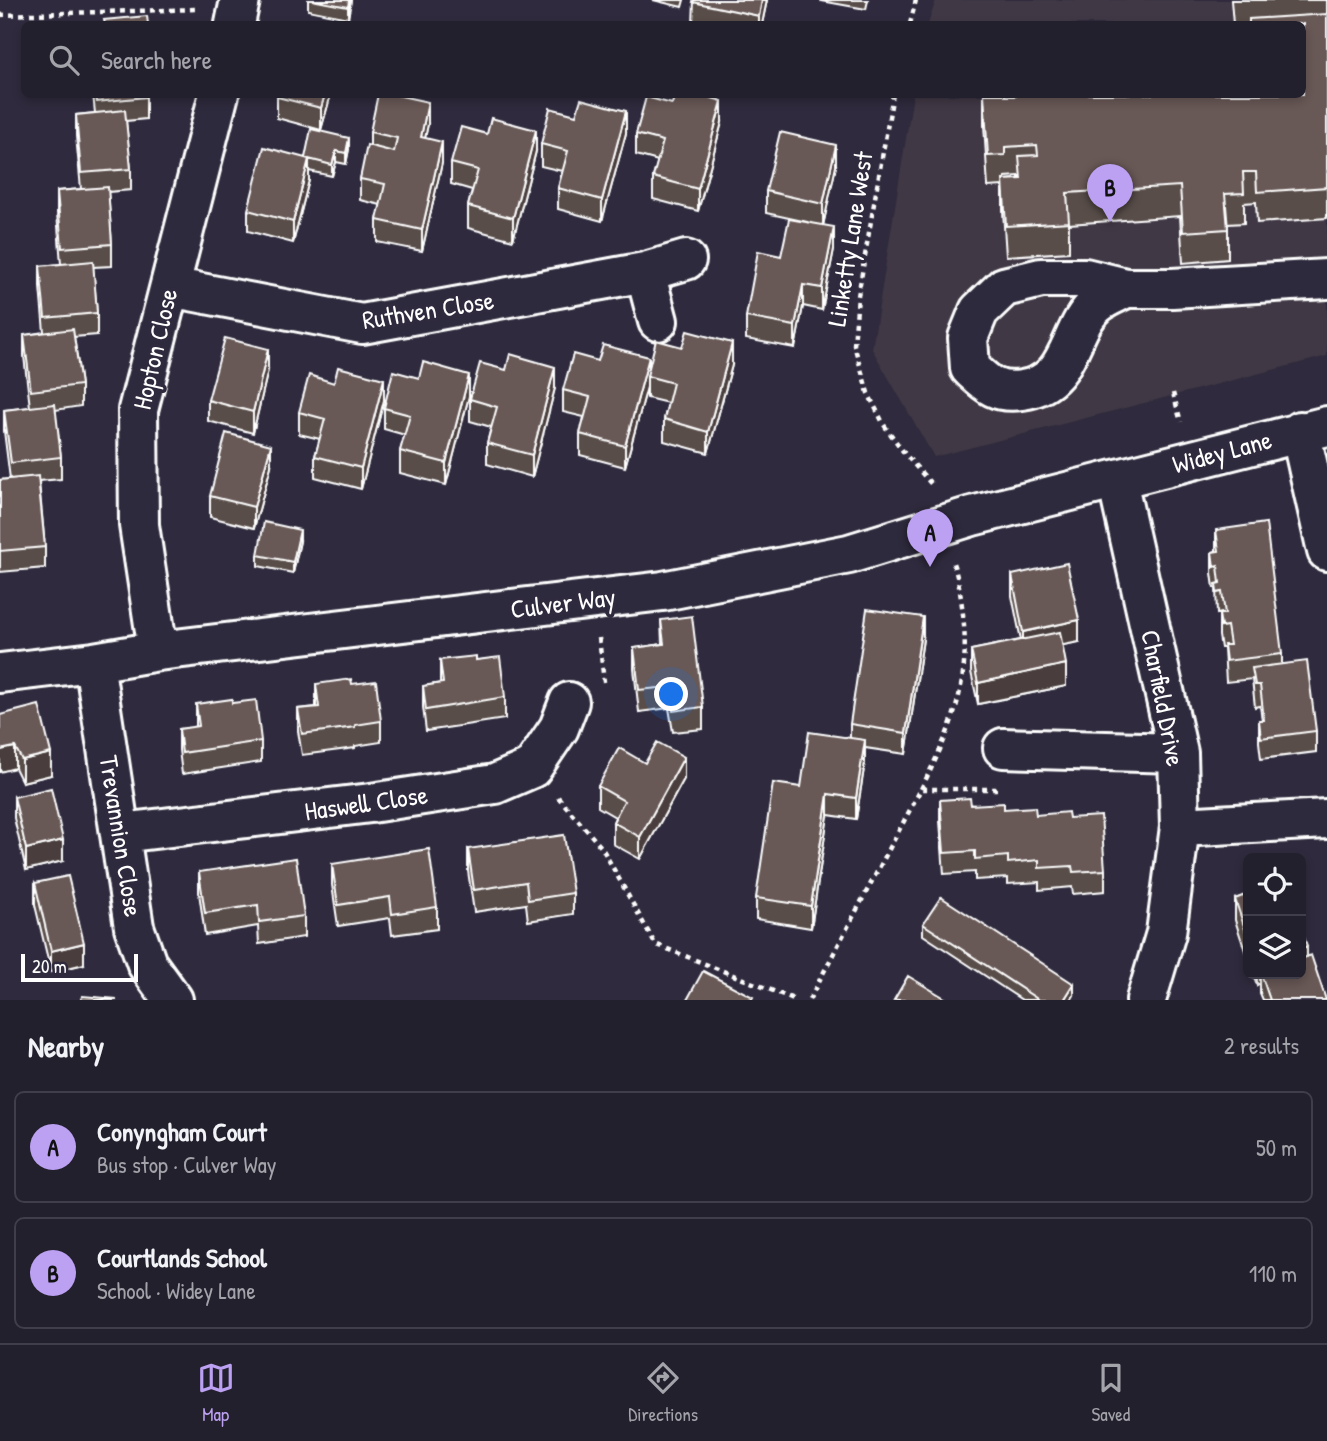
<!DOCTYPE html>
<html lang="en">
<head>
<meta charset="utf-8">
<style>
  body { margin:0; font-family:"Patrick Hand",sans-serif; background:#2b2836; color:#f1f3f6 }
  .controls { position:absolute; right:21px; bottom:21px; display:grid; overflow:hidden; border-radius:10px; box-shadow:0 4px 10px #0003 }
  .controls button { width:63px; height:63px; display:grid; place-items:center; padding:0; border:0; border-bottom:2px solid #403e4a; background:#23202e; color:#f1f3f6; font:35px sans-serif }
  .scale { position:absolute; left:21px; bottom:18px; width:117px; box-sizing:border-box; padding-left:7px; border:4px solid #fff; border-top:0; font-size:19px; line-height:24px; white-space:nowrap; color:#fff; -webkit-text-stroke:5px #2f2a3d; paint-order:stroke }
  .you { position:absolute; left:672px; top:695px; width:24px; height:24px; margin:-18px; border:5px solid #fff; border-radius:50%; background:#1a73e8; box-shadow:0 0 0 10px #1a73e833 }
  .badge { display:grid; place-items:center; width:46px; height:46px; border-radius:50%; background:#bca0f2; color:#111; font-size:23px; font-weight:700 }
  .pin { position:absolute; translate:-50% -58px; filter:drop-shadow(0 2px 4px #0008) }
  .pin::after { content:''; position:absolute; top:37px; width:24px; height:21px; background:inherit; clip-path:polygon(0 0,100% 0,50% 100%) }
  .list { margin:0; padding:0; list-style:none }
  h2 { display:flex; justify-content:space-between; align-items:center; height:91px; margin:0; padding:0 28px; font-size:30px }
  h2 small { font-size:23px; font-weight:400; color:#a3a3aa }
  .list li { display:grid; grid-template-columns:46px 1fr auto; gap:21px; align-items:center; box-sizing:border-box; height:112px; margin:0 14px 14px; padding:0 14px; border:2px solid #403e4a; border-radius:10px }
  .list b { display:block; font-size:26px; white-space:nowrap }
  .list p { margin:0; font-size:23px; white-space:nowrap; color:#a3a3aa }
  .list em { font-size:23px; font-style:normal; color:#a3a3aa }
  .icon { flex:none; width:38px; height:38px; fill:none; stroke:currentColor; stroke-width:2; stroke-linecap:round; stroke-linejoin:round }
  .map { position:relative; flex:none; width:1327px; height:1000px; overflow:hidden }
  .search { position:absolute; background:#23202e; box-shadow:0 4px 10px #0003; left:21px; right:21px; top:21px; height:77px; display:flex; align-items:center; gap:18px; box-sizing:border-box; padding:0 24px; border-radius:10px; color:#a3a3aa; font-size:26px }
  .sheet { height:343px; background:#23202e }
  nav { display:flex; justify-content:space-around; align-items:center; box-sizing:border-box; height:98px; border-top:2px solid #403e4a; background:#23202e; font-size:19px; color:#a3a3aa }
  nav a { display:grid; justify-items:center; gap:4px }
  nav .on { color:#bca0f2 }
  .map>svg:first-child { display:block }
  .built { fill:#403844 }
  .lines { fill:none; stroke-linecap:round; stroke-linejoin:round }
  .minor-casing { stroke:#fff; stroke-width:44 }
  .path { stroke:#fff; stroke-width:4.5; stroke-dasharray:5 5; stroke-linecap:butt }
  .minor { stroke:#2f2a3d; stroke-width:38 }
  .wall { fill:#594d4a; stroke:#fff; stroke-width:2; fill-rule:evenodd }
  .shaded-wall { fill:#483e3c; stroke:#fff; stroke-width:2 }
  .building { fill:#675956; stroke:#fff; stroke-width:2 }
  .labels { text-anchor:middle; stroke-width:7; stroke-linejoin:round; paint-order:stroke }
  .street-label { font-size:26px; fill:#fff; stroke:#2f2a3d }
</style>
</head>
<body>
<div class="map">
<svg width="1327" height="1000" viewBox="0 0 1327 1000">
  <rect width="100%" height="100%" fill="#2f2a3d"/>
  <filter id="ink" filterUnits="userSpaceOnUse"><feTurbulence type="fractalNoise" baseFrequency=".0143" numOctaves="2"/><feDisplacementMap in="SourceGraphic" scale="14" xChannelSelector="R" yChannelSelector="G"/><feConvolveMatrix kernelMatrix="1 2 1 2 8 2 1 2 1" color-interpolation-filters="sRGB"/></filter>
  <g filter="url(#ink)">
    <path class="built" d="M936,0H1327V356L934,457L872,349L913,95L1302,94V24H928Z"/>
    <g class="lines">
      <defs>
        <path id="minor" d="M235,24L240,0
          M645,272L658,321
          M170,287L362,324L645,272L686,260
          M1126,288C1117,293 1105,297 1097,304C1067,329 1073,383 1022,390C996,394 987,384 970,368L968,338L979,311L1004,287L1041,278H1085L1126,288H1172L1327,279
          M1300,431L1327,551
          M1117,480L1178,753L1180,827L1166,933L1146,1000
          M158,651L139,525L138,410L219,94
          M94,662L134,927L147,964L173,1000
          M0,673L94,662L158,651L663,591L849,554L972,516L1327,426
          M1003,748L1178,753
          M1180,827L1327,819
          M121,833L371,803L495,784L532,768L559,728L569,702"/>
      </defs>
      <use href="#minor" class="minor-casing"/>
      <path class="path" d="M0,15L199,9
        M910,24L916,0
        M893,94L858,296L854,345L868,393L884,425L905,454L933,486
        M1173,393L1181,422
        M599,638L604,682
        M921,789C954,724 972,681 962,606C960,591 958,577 953,563
        M558,797L602,848L655,944L796,1000
        M809,1000L921,789H997"/>
      <use href="#minor" class="minor"/>
    </g>
    <path class="wall" d="M308,0H351L348,18L308,10Z
      M653,0H684L682,7Z
      M694,0H767L762,24H693Z
      M821,0H868L866,9L821,1Z
      M1231,0H1327V218L1257,223L1256,202L1244,203V223L1228,224V259L1183,263L1180,216L1069,224V252L1006,256L1003,211V186L988,187L984,125V94L1005,96H1014V94H1303V24H1233ZM1019,176V179L1005,180V177Z
      M93,94H146V119L126,121L131,169V190L108,192L112,244V266L93,267L97,313V335L74,337L81,385V406L55,410L61,457V479L39,481L45,547V568L0,572V480L10,479L4,431V410L30,407L24,356V335L44,332L40,287V266L61,264L57,213V191L81,189L76,136V115L95,113Z
      M331,94L321,130L277,118V97Z
      M722,122L698,211L653,199V177L658,161L636,155V134Z
      M428,124L425,138L442,163L422,251L377,242V220L381,205L360,200V179L370,146V132Z
      M626,133L602,221L558,209V188L562,171L541,166V144Z
      M349,138V149L346,164L336,162L332,176L309,171V180L293,243L248,231V210L305,158Z
      M536,151L513,240L468,228V206L472,190L451,184V163Z
      M836,166L823,225L834,249L822,310L803,306L795,348L746,339V317L781,256L807,222L766,213V191Z
      M598,361L649,368L732,365L708,453L664,441V419L668,403L647,398V387L625,467L580,455V434L584,417L563,412V390Z
      M268,370L253,433L208,421V400Z
      M506,370L555,388L532,477L487,464V443L491,427L470,421V399Z
      M419,378L469,396L446,485L400,473V451L405,435L384,429V408Z
      M384,400L361,489L315,477V456L320,439L299,434V412Z
      M271,466L254,528L210,517V496Z
      M1216,530L1282,654V664L1316,731V752L1261,759L1259,742V720H1262L1260,706L1255,707L1252,679L1226,682L1224,648H1221L1219,636V614L1222,613L1217,614L1216,588H1214L1212,573V552L1216,551Z
      M300,541L293,573L258,566V555Z
      M1012,575L1079,642L1062,645L1066,686L978,704L971,672V650L1021,640L1012,596Z
      M661,620L703,707V729L673,732L669,708L639,712L634,669V648L662,644Z
      M923,639L906,754L865,748V762L856,819L828,815L811,928L756,919V898L801,787L850,738V724Z
      M440,660L505,697V719L426,731L423,707V686L440,683Z
      M316,684H352L381,721V742L355,746V748L302,755L298,731V709L316,707Z
      M232,703L261,741V762L182,774L179,750V729L196,727V704Z
      M0,715L51,775L22,782L15,768Z
      M645,763L684,779L640,859L613,844V822L615,817L598,807V786Z
      M14,797L63,861L26,870L14,818Z
      M940,800L1004,809L1036,815L1069,818L1105,870V891L1073,894L1072,887L1039,890V882L1008,884V878L975,880V872L944,874L940,821Z
      M468,849L573,893V914L528,921L526,904L474,912L468,871Z
      M332,864L437,907V929L392,935L390,918L338,926L332,885Z
      M199,872L304,916V937L259,944L258,926L205,935L199,893Z
      M35,883L84,964L51,972L35,905Z
      M1248,894V960L1235,920V899Z
      M923,924L1074,995L1071,1000H1022L923,935Z
      M1307,956L1326,1000H1263L1260,993V983L1257,985L1253,974H1301Z"/>
    <path class="shaded-wall" d="M349,0H351L348,18V7Z
      M762,0H767L762,24H759V16Z
      M325,94H331L321,130V108Z
      M722,101V122L698,211V189Z
      M428,102V124L421,158V137Z
      M626,111V133L602,221V200Z
      M536,130V151L513,240V218Z
      M349,138V149L346,164V153Z
      M442,142V163L422,251V230Z
      M836,145V166L823,226V204Z
      M336,151V162L332,176V165Z
      M309,159V180L293,243V222Z
      M834,227V249L822,310V288Z
      M803,285V306L795,348V326Z
      M732,343V365L708,453V432Z
      M268,349V370L253,433V412Z
      M649,357V377L647,376V387L625,467V446Z
      M555,367V388L532,477V455Z
      M469,375V396L446,485V463Z
      M384,379V400L361,489V468Z
      M271,445V466L254,528V507Z
      M300,530V541L293,573V562Z
      M923,617V639L906,754V733Z
      M1079,620V642L1023,653V632Z
      M1066,664V686L978,704V683Z
      M865,740V762L856,819V798Z
      M15,747V768L0,772V750Z
      M51,753V775L22,782V760Z
      M684,757V779L640,859V837Z
      M828,794V815L811,928V906Z
      M63,840V861L26,870V849Z
      M84,943V964L51,972V951Z
      M1307,946V968L1301,970V949Z
      M1257,974H1260V983L1257,985Z
      M1074,984V995L1071,1000H1064Z"/>
    <path class="building" d="M312,0H349L348,7Z
      M694,0H762L759,16L693,2Z
      M1327,14V187L1257,192L1256,172H1243L1244,193L1225,194L1228,229L1183,232L1180,186L1067,193L1069,222L1006,226L1003,180L1021,179L1019,156L1038,155L1037,145L1005,147V155L988,156L984,94H1005V96H1016V94H1303V24H1249V19Z
      M147,16L148,24H105L104,20Z
      M96,94H146V97L97,102Z
      M277,94H325L321,108L277,97Z
      M378,94H392L428,102L421,137L442,142L422,230L377,220L385,184L360,179L367,145L394,152L397,138L370,132Z
      M675,94H698L722,101L698,189L653,177L663,141L636,134L646,97L672,104Z
      M581,99L626,111L602,200L558,188L568,151L541,144L550,108L576,115Z
      M125,110L131,169L81,173L76,115Z
      M491,118L536,130L513,218L468,206L478,170L451,163L461,127L487,134Z
      M311,129L349,138L346,153L336,151L332,165L305,158Z
      M780,132L836,145L823,204L766,191Z
      M264,147L309,159L293,222L248,210Z
      M108,187L112,244L62,248L57,191Z
      M789,219L834,227L822,288L803,285L795,326L746,317L758,251L781,256Z
      M93,261L97,313L45,318L40,266Z
      M73,329L81,385L31,391L24,335Z
      M687,331L732,343L708,432L664,419L673,383L647,376L656,340L682,347Z
      M225,338L268,349L253,412L208,400Z
      M603,345L649,357L625,446L580,434L590,397L563,390L573,354L598,361Z
      M510,354L555,367L532,455L487,443L497,407L470,399L480,363L506,370Z
      M423,362L469,375L446,463L400,451L410,415L384,408L393,371L419,378Z
      M338,367L384,379L361,468L315,456L325,419L299,412L309,375L334,383Z
      M55,404L61,457L11,463L4,410Z
      M226,433L271,445L254,507L210,496Z
      M38,476L45,547L0,551V480Z
      M264,522L300,530L293,562L258,555Z
      M1266,523L1282,654L1226,661L1224,645H1230L1227,626L1221,627L1219,614H1225L1222,592L1217,593L1216,584L1220,583L1218,566L1214,567L1212,552L1219,551L1216,530Z
      M1067,563L1079,620L1023,632L1012,575Z
      M867,609L923,617L906,733L850,724Z
      M692,616L703,707L673,711L669,687L639,690L634,648L664,644L661,620Z
      M1060,632L1066,664L978,683L971,650Z
      M476,656V660L500,657L505,697L426,710L423,686L443,683L440,660Z
      M1307,661L1316,731L1261,738L1259,720H1264L1260,685H1255L1252,668Z
      M351,679L352,684L376,681L381,721L355,725V727L302,734L298,709L319,707L316,684Z
      M232,699V703L256,700L261,741L182,753L179,729L199,726L196,704Z
      M39,705L51,753L22,760L15,747L0,750V715Z
      M809,732L865,740L856,798L828,794L811,906L756,898L773,783L801,787Z
      M657,742L684,757L640,837L613,822L624,801L598,786L619,748L645,763Z
      M51,788L63,840L26,849L14,797Z
      M970,798L971,805L1004,803V809L1035,807L1036,815L1068,812L1069,818L1101,816L1105,870L1073,872L1072,866L1039,868V860L1008,863V856L975,859V851L944,853L940,800Z
      M564,835L573,893L528,900L526,882L474,890L468,849Z
      M429,849L437,907L392,914L390,897L338,905L332,864Z
      M296,858L304,916L259,922L258,905L205,913L199,872Z
      M68,876L84,943L51,951L35,883Z
      M1248,894V938L1235,899Z
      M941,897L1074,984L1064,1000H1039L923,924Z
      M1301,928L1307,946L1301,949Z
      M1311,955L1326,1000H1270L1261,974H1301V959Z
      M703,971L753,997L751,1000H687Z
      M908,976L948,1000H894Z
      M82,996L116,999V1000H81Z"/>
  </g>
  <g class="labels">
    <g class="street-label">
      <text transform="translate(850 239) rotate(-81)" y="9">Linketty Lane West</text>
      <text transform="translate(428 310) rotate(-9)" y="9">Ruthven Close</text>
      <text transform="translate(155 349) rotate(-77)" y="9">Hopton Close</text>
      <text transform="translate(1222 452) rotate(-15)" y="9">Widey Lane</text>
      <text transform="translate(563 603) rotate(-7)" y="9">Culver Way</text>
      <text transform="translate(1163 698) rotate(79)" y="9">Charfield Drive</text>
      <text transform="translate(366 803) rotate(-8)" y="9">Haswell Close</text>
      <text transform="translate(121 836) rotate(81)" y="9">Trevannion Close</text>
    </g>
  </g>
</svg>
<div class="controls">
<button><svg class="icon" aria-label="locate" viewBox="0 0 24 24"><circle cx="12" cy="12" r="6"/><path d="M12 2v4M12 18v4M2 12h4M18 12h4"/></svg></button>
<button><svg class="icon" aria-label="layers" viewBox="0 0 24 24"><path d="M12 4l9 5-9 5-9-5zM3 14l9 5 9-5"/></svg></button>
</div>
<div class="scale">20 m</div>
<div class="you"></div>
<div class="pin badge" style="left:930px;top:567px">A</div>
<div class="pin badge" style="left:1110px;top:222px">B</div>
<div class="search"><svg class="icon" aria-label="search" viewBox="0 0 24 24"><circle cx="10" cy="10" r="6"/><path d="M15 15l6 6"/></svg>Search here</div>
</div>
<section class="sheet">
<h2>Nearby<small>2 results</small></h2>
<ul class="list">
<li><span class="badge">A</span><div><b>Conyngham Court</b><p>Bus stop · Culver Way</p></div><em>50 m</em></li>
<li><span class="badge">B</span><div><b>Courtlands School</b><p>School · Widey Lane</p></div><em>110 m</em></li>
</ul>
</section>
<nav>
<a class="on"><svg class="icon" aria-label="map" viewBox="0 0 24 24"><path d="M3 6l6-2 6 2 6-2v14l-6 2-6-2-6 2zM9 4v14M15 6v14"/></svg>Map</a>
<a><svg class="icon" aria-label="directions" viewBox="0 0 24 24"><path d="M12 3l9 9-9 9-9-9zM9 14v-3h6M13 9l2 2-2 2"/></svg>Directions</a>
<a><svg class="icon" aria-label="saved" viewBox="0 0 24 24"><path d="M7 4h10v16l-5-4-5 4z"/></svg>Saved</a>
</nav>
</body>
</html>
